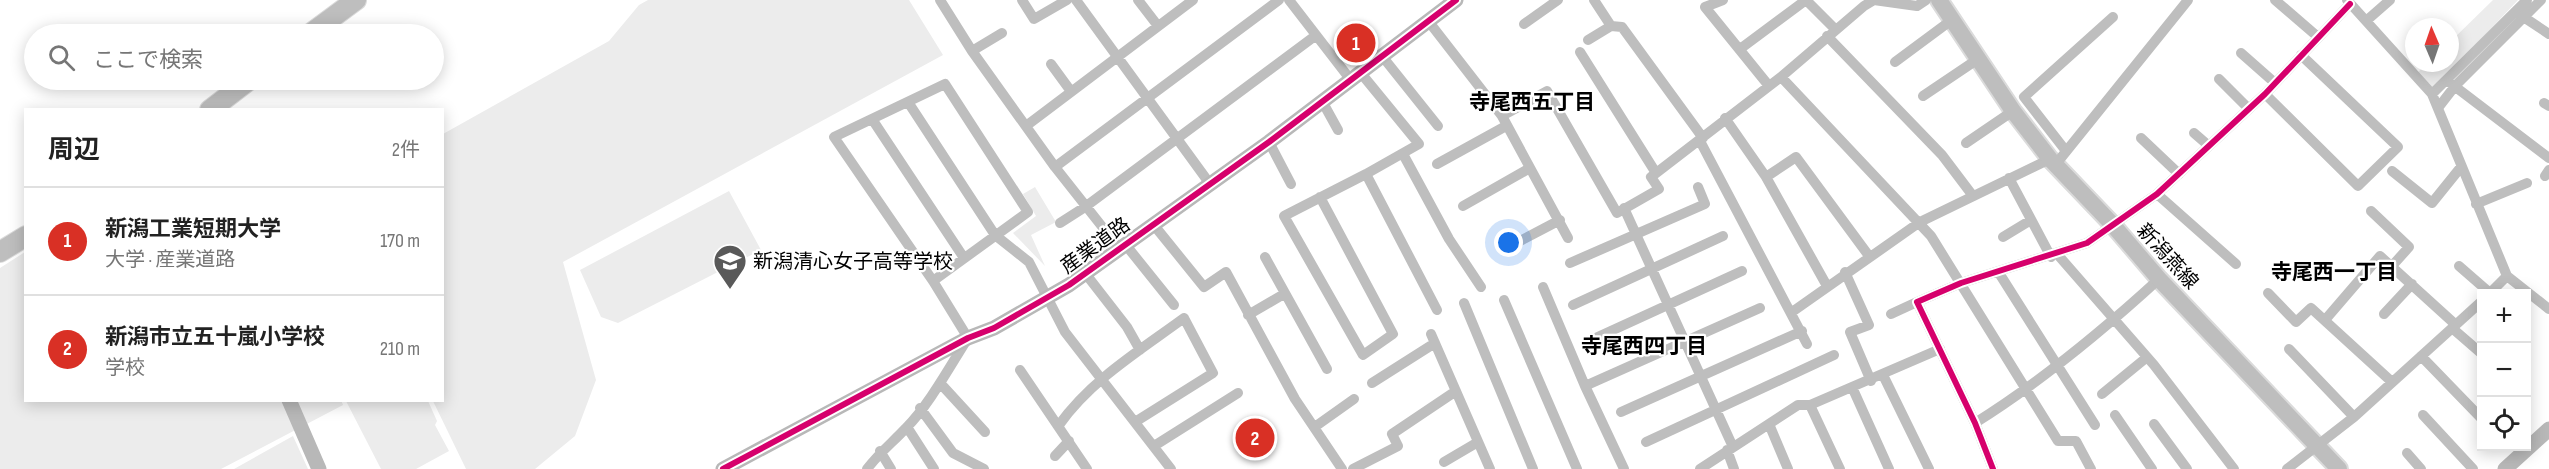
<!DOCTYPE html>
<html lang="ja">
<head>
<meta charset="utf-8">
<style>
  body { margin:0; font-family:"Sofia Sans Condensed","Noto Sans JP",sans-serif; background:#f6f6f6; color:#222 }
  .controls { position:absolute; right:18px; bottom:18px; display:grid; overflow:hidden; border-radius:0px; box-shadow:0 3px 15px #0003 }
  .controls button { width:54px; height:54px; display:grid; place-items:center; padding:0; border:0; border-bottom:2px solid #e0e0e0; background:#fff; color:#222; font:30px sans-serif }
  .compass { position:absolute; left:2405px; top:18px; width:54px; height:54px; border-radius:50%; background:#fff; box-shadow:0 3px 15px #0003; rotate:358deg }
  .you { position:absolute; left:1509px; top:243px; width:21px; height:21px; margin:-15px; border:4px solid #fff; border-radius:50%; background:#1a73e8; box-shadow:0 0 0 9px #1a73e833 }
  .badge { display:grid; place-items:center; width:39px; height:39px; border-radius:50%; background:#d93025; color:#fff; font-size:20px; font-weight:700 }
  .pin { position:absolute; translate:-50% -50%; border:3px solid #fff; box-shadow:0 2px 6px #0006 }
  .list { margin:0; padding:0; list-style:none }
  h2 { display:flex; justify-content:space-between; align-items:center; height:78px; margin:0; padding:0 24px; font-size:26px }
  h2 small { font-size:20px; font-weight:400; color:#767676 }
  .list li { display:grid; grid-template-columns:39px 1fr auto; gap:18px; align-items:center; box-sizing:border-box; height:108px; padding:0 24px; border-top:2px solid #e0e0e0 }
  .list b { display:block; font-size:22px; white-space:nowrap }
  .list p { margin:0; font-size:20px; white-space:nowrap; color:#767676 }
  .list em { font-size:20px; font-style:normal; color:#767676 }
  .icon { flex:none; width:33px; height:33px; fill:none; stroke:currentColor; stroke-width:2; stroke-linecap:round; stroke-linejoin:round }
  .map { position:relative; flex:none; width:2549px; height:469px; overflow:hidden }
  .search { position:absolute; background:#fff; box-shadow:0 3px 15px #0003; left:24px; top:24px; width:420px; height:66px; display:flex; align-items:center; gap:15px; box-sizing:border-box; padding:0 21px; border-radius:33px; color:#767676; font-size:22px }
  .panel { position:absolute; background:#fff; box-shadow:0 3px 15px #0003; left:24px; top:108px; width:420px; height:294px; border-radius:0px }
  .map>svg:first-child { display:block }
  .green { fill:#ececec }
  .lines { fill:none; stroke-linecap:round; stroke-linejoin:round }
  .primary-casing { stroke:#dbdbdb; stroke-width:20 }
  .highway-casing { stroke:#dbdbdb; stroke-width:22 }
  .street { stroke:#bebebe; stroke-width:10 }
  .secondary { stroke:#b8b8b8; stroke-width:15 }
  .primary { stroke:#bebebe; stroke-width:16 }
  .highway { stroke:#bebebe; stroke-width:20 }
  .cycleway-casing { stroke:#fff; stroke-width:10 }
  .cycleway { stroke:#d6006c; stroke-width:6 }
  .labels { text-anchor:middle; stroke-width:4.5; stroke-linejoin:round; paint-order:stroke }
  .street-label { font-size:20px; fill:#000; stroke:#fff }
  .poi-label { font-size:20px; fill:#000; stroke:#fff; text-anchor:start }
  .neighbourhood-label { font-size:21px; font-weight:bold; fill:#000; stroke:#fff }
</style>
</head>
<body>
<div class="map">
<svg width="2549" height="469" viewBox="0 0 2549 469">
  <rect width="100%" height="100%" fill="#fff"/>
  <path class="green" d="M648,0H909L943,55L563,262L596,380L575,436L535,469H466L433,401L442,400L443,134L609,41L639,5Z
    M2493,0H2518L2432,91L2417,73L2428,63H2450V42Z
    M1035,187L1056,222L1031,235L1045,266L1013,233L1036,216L1023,194Z
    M729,191L761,250L618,323L601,317L580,270Z
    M25,252L26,400H341L343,405L221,469H0V268Z
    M346,401H428L437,421L435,425L449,451L416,469H381Z
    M293,436L308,469H234Z"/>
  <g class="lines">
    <defs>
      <path id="primary" d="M1939,0L2013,111L2050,159L2112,224L2159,279L2339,469"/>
      <path id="highway" d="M310,34L356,0
        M210,110L249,80
        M0,252L26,236"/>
    </defs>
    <use href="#primary" class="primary-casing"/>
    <use href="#highway" class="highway-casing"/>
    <path class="street" d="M940,0L972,51L1055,167L1119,248
      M1022,0L1034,19L1067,0
      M1076,0L1210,184
      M1138,0L1158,26
      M1289,0L1350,79
      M1594,0L1611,26L1622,27L1703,138
      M1723,0L1705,7L1769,86
      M1806,0L1835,29
      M2275,0L2318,37
      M2347,0L2432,94L2507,276L2549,309
      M2519,14L2549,34
      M2366,21L2390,0
      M1429,22L1502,116L1547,91L1617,213L1659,189L1651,177L1781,77L1864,6L1874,0L1917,6L1926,0
      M1524,24L1558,0
      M1827,36L1942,155L1973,196
      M1588,40L1611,26
      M1740,49L1806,0
      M972,51L1002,33
      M1580,52L1656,173
      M2241,53L2275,83
      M1382,56L1438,126
      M1895,62L1953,19
      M1051,64L1070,90
      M1360,72L1419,144L1366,174L1437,310
      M1781,77L1931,236L2058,441H2076L2091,469
      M2219,79L2249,109
      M2449,82L2549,158
      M2265,94L2358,186L2398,147L2301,55
      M2432,94L2527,0
      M1923,96L1978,59
      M1322,101L1338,130
      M908,102L995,235L1029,262L1065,332L1171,469
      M2544,103L2549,106
      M2438,108L2455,86L2541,0
      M1502,116L1568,238
      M1725,118L1766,177L1827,286
      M872,119L964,258
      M1026,126L1193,0
      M2194,133L2209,146
      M2141,138L2179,174
      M1700,141L1807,344
      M1269,142L1291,184
      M1966,143L2013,111
      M2066,151L2024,97L2113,17
      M1403,154L1449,239L1481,287
      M1437,164L1506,126
      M2056,164L2188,0
      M1055,167L1279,0
      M2392,171L2432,203L2461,167
      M2545,176L2549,170
      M1766,177L1796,157L1869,256
      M2009,178L2051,257
      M2157,194L2236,264
      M1320,197L1393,334L1363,355L1284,216L1366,174
      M2476,204L2527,183
      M1463,206L1530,168
      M1624,208L1733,447
      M2371,211L2409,247L2392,266
      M1060,223L1085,207L1315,36
      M1153,224L1204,287L1226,272L1295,399L1342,469
      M2003,237L2031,220
      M1125,244L1174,305
      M1503,250L1560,220
      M2058,255L2154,365L2234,469
      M1265,257L1327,369
      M1570,263L1705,204L1698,187
      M2459,266L2490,293
      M1845,272L1869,325L1850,332L1871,381
      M1085,273L1127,327L1140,350
      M1999,273L2095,425
      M1543,287L1585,386L1624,469
      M2268,293L2296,322L2311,308L2392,382
      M2489,294L2507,276
      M1504,300L1577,469
      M1464,303L1533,469
      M1573,305L1723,236
      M1792,312L1920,222L2050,159
      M1891,314L1917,302
      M2384,314L2412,284
      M1248,315L1284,294
      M2325,320L2380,256L2456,325
      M2452,328L2482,354
      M1431,334L1490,469
      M1589,341L1742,271
      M2289,349L2354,417
      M2421,356L2482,419
      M1020,370L1087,469
      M1883,375L1929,469
      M940,383L985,432
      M1372,383L1435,343
      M1585,386L1760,308
      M1852,387L1889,469
      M2102,394L2146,358
      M1810,405L1840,469
      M920,408L953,453L984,469
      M1621,412L1802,331
      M2115,415L2152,469
      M2423,415L2473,469
      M1975,423C2042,381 2100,333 2159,279
      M1769,424L1788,469
      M2154,424L2187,469
      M1059,425C1091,380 1139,351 1184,318L1213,373L1135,422
      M1316,426L1354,399
      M907,427L934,469
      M1646,442L1834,355
      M1154,446L1238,393
      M1727,450L1734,469
      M880,451L891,469
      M2407,453L2421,469
      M1055,456L1069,441
      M1444,462L1478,442
      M867,469C879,453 893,442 906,428C929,405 950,366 968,338L933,281L834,137L945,84L1028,212L933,281
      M1353,469L1398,446L1392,434L1456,391
      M1700,469L1798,405H1810L1940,349
      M1993,469L1975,423L1917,302L1961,283L2087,243L2157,194L2265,94L2350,4
      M2287,469L2354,417L2482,301"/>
    <path class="secondary" d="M289,400L319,469
      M723,469L968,338L994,328L1069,285L1269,142L1456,0
      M2505,469L2549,429"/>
    <use href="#primary" class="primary"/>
    <use href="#highway" class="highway"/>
    <defs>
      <path id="cycleway" d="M723,469L968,338L994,328L1069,285L1269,142L1456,0
        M1993,469L1975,423L1917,302L1961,283L2087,243L2157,194L2265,94L2350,4"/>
    </defs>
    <use href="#cycleway" class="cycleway-casing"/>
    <use href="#cycleway" class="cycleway"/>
  </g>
  <defs>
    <symbol id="school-pin" viewBox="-11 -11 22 30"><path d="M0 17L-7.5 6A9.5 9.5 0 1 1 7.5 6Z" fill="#595959" stroke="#fff"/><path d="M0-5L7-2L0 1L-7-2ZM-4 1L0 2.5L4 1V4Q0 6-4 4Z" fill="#fff"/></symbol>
  </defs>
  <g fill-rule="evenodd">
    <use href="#school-pin" x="711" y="242" width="38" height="52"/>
  </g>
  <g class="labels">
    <g class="street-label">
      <text transform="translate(1095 245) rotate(-36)" y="7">産業道路</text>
      <text transform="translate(2168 256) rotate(48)" y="7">新潟燕線</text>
    </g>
    <g class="poi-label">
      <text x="753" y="268">新潟清心女子高等学校</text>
    </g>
    <g class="neighbourhood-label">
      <text x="1532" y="109">寺尾西五丁目</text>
      <text x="2334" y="279">寺尾西一丁目</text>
      <text x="1644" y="353">寺尾西四丁目</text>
    </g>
  </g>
</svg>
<div class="controls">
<button>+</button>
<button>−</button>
<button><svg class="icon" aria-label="locate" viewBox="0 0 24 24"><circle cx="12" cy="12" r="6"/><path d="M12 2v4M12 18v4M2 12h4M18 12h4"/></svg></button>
</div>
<svg class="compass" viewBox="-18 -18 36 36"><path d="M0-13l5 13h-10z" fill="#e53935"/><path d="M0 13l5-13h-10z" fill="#767676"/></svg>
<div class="you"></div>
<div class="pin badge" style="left:1356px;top:43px">1</div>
<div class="pin badge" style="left:1255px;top:438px">2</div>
<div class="search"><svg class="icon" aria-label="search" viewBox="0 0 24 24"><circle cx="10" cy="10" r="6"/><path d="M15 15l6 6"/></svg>ここで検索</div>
<section class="panel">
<h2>周辺<small>2件</small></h2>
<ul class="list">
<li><span class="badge">1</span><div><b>新潟工業短期大学</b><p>大学 · 産業道路</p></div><em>170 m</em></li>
<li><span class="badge">2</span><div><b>新潟市立五十嵐小学校</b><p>学校</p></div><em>210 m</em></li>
</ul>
</section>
</div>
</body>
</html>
